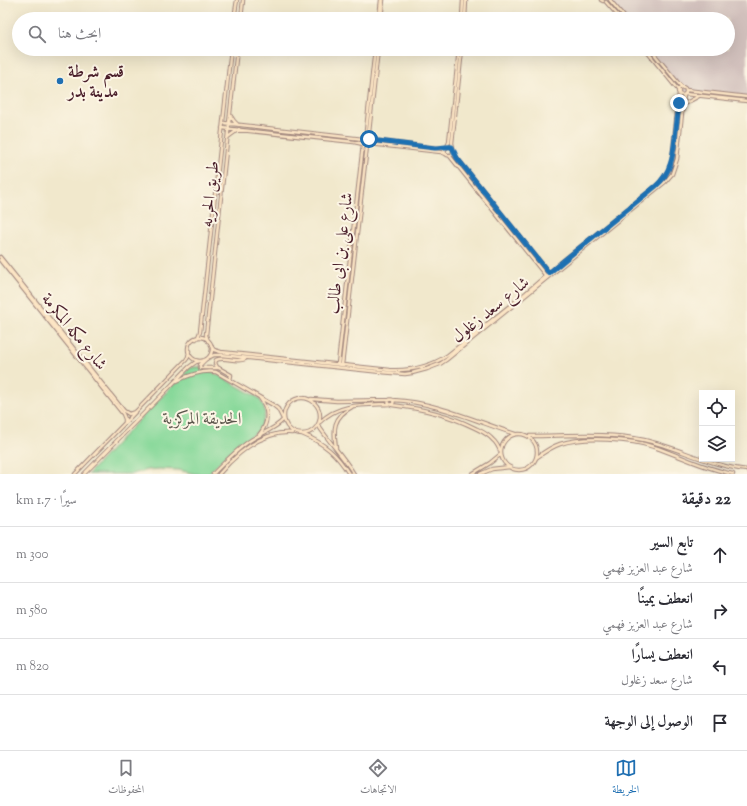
<!DOCTYPE html>
<html lang="ar">
<head>
<meta charset="utf-8">
<style>
  body { margin:0; font-family:"Sorts Mill Goudy",Amiri,serif; background:#f7f7f7; color:#2b2b33; direction:rtl }
  .controls { position:absolute; right:12px; bottom:12px; display:grid; overflow:hidden; border-radius:0px; box-shadow:0 4px 16px #0002 }
  .controls button { width:36px; height:36px; display:grid; place-items:center; padding:0; border:0; border-bottom:1px solid #e1e1e2; background:#fff; color:#2b2b33; font:20px sans-serif }
  .stop { position:absolute; width:12px; height:12px; margin:-9px; border:3px solid #1f6fb2; border-radius:50%; background:#fff }
  .stop.end { background:#1f6fb2; border-color:#fff; box-shadow:0 1px 4px #0008 }
  .list { margin:0; padding:0; list-style:none }
  h2 { display:flex; justify-content:space-between; align-items:center; height:52px; margin:0; padding:0 16px; font-size:17px }
  h2 small { font-size:13px; font-weight:400; color:#7c7c81 }
  .list li { display:grid; grid-template-columns:26px 1fr auto; gap:12px; align-items:center; box-sizing:border-box; height:56px; padding:0 16px; border-top:1px solid #e1e1e2 }
  .list b { display:block; font-size:15px; white-space:nowrap }
  .list p { margin:0; font-size:13px; white-space:nowrap; color:#7c7c81 }
  .list em { font-size:13px; font-style:normal; color:#7c7c81 }
  .icon { flex:none; width:22px; height:22px; fill:none; stroke:currentColor; stroke-width:2; stroke-linecap:round; stroke-linejoin:round }
  .map { position:relative; flex:none; width:747px; height:474px; overflow:hidden; direction:ltr }
  .search { position:absolute; background:#fff; box-shadow:0 4px 16px #0002; left:12px; right:12px; top:12px; height:44px; display:flex; align-items:center; gap:10px; box-sizing:border-box; padding:0 14px; border-radius:22px; color:#7c7c81; font-size:15px }
  .sheet { height:276px; background:#fff }
  nav { display:flex; justify-content:space-around; align-items:center; box-sizing:border-box; height:56px; border-top:1px solid #e1e1e2; background:#fff; font-size:11px; color:#7c7c81 }
  nav a { display:grid; justify-items:center; gap:2px }
  nav .on { color:#1f6fb2 }
  .map>svg:first-child { display:block }
  .industrial { fill:#d1c0bc }
  .green { fill:#86d899; stroke:#687c62 }
  .lines { fill:none; stroke-linecap:round; stroke-linejoin:round }
  .secondary-casing { stroke:#9e847c; stroke-width:4.5 }
  .secondary { stroke:#fce5c4; stroke-width:2.5 }
  .route { stroke:#1f6fb2; stroke-width:5 }
  .poi-dot { fill:#1f6fb2; stroke:#fcf5e5; stroke-width:1.5 }
  .labels { text-anchor:middle; stroke-width:4; stroke-linejoin:round; paint-order:stroke }
  .poi-label { font-size:17px; font-weight:bold; fill:#4a1f2b; stroke:#fcf5e5; text-anchor:start }
  .street-label { font-size:17px; fill:#4a1f2b; stroke:#fcf5e5 }
  .park-label { font-size:17px; fill:#5c564c; stroke:#fcf5e5 }
</style>
</head>
<body>
<div class="map">
<svg width="747" height="474" viewBox="0 0 747 474">
  <rect width="100%" height="100%" fill="#fcf5e5"/>
  <filter id="ink" filterUnits="userSpaceOnUse"><feTurbulence type="fractalNoise" baseFrequency=".025" numOctaves="2"/><feDisplacementMap in="SourceGraphic" scale="8" xChannelSelector="R" yChannelSelector="G"/><feConvolveMatrix kernelMatrix="1 2 1 2 8 2 1 2 1" color-interpolation-filters="sRGB"/></filter>
  <filter id="wash" filterUnits="userSpaceOnUse"><feTurbulence type="fractalNoise" baseFrequency=".012" numOctaves="4" result="noise"/><feDisplacementMap in="SourceGraphic" scale="16" xChannelSelector="R" yChannelSelector="G"/><feGaussianBlur stdDeviation="0.9" result="paint"/><feColorMatrix in="noise" values="0 0 0 0 0 0 0 0 0 0 0 0 0 0 0 0 0 1.4 0 .05"/><feComposite in="paint" operator="in"/></filter>
  <g filter="url(#wash)">
    <rect width="100%" height="100%" fill="#f1e8cc"/>
    <path class="industrial" d="M608,0H747V99L683,92L648,49H728V19H623Z"/>
    <path class="green" d="M195,367H201L207,369L259,398L262,403L264,408L265,413L264,418L260,428L257,432L246,439L226,455L208,474H195L179,470L159,469L147,470L132,474H88L130,429L190,368Z"/>
  </g>
  <g filter="url(#ink)">
    <g class="lines">
      <defs>
        <path id="secondary" d="M601,0L603,1
          M610,0L626,19
          M606,2L621,19
          M234,19L237,0
          M241,19L243,0
          M379,19L381,0
          M381,19L383,0
          M462,19L463,0
          M465,19L466,0
          M645,49L679,91
          M650,49L679,84L683,88
          M678 91a4 4 0 1 1 8 0a4 4 0 1 1-8 0Z
          M686,90L747,97
          M685,94L747,101
          M683,104L686,103L699,96
          M230,115L234,121L238,125
          M223,123L363,139
          M222,128L354,142L363,144
          M228,137L239,129
          M362 142a4 4 0 1 1 8 0a4 4 0 1 1-8 0Z
          M363,139L366,131L375,49
          M369,139V132L378,49
          M370,140L435,148H446
          M370,144L441,152L446,154
          M444.5 151a4.5 4.5 0 1 1 9 0a4.5 4.5 0 1 1-9 0Z
          M447,147L449,142L459,49
          M453,148L452,143L462,49
          M453,152L457,158L549,273
          M449,155L546,276
          M0,257L124,411L129,414L135,412
          M0,260L123,414L125,419V422
          M188 349a12 12 0 1 1 24 0a12 12 0 1 1-24 0Z
          M196,339L198,337L200,332L231,49
          M208,341L206,335L237,49
          M211,346L214,350L221,352L390,370C412,371 430,367 448,355L526,293L564,260L659,184L668,171L672,161L679,93
          M210,357L214,355H221L381,372L405,374L412,373L427,369L440,364L446,360L665,182L672,174L677,159L684,95
          M205,360L200,365V368H219
          M338,364L363,145
          M342,365L367,146
          M230,380L231,375L217,367L215,363L216,360C225,356 236,363 245,359
          M177,381C189,375 202,370 216,372L273,405L278,409L283,419
          M284 416a18 18 0 1 1 36 0a18 18 0 1 1-36 0Z
          M311,399L337,401L390,400
          M388.5 402a2.5 2.5 0 1 1 5 0a2.5 2.5 0 1 1-5 0Z
          M393,400C436,402 475,421 515,434
          M392,405C423,409 447,414 475,428C481,431 488,434 493,440C497,443 499,448 501,453
          M320,422C339,403 364,405 389,404
          M318,425C329,442 343,456 354,474
          M302,434C324,443 337,454 349,474
          M501 452a18 18 0 1 1 36 0a18 18 0 1 1-36 0Z
          M259,435C269,423 269,410 260,398
          M529,436C567,436 607,432 644,440C680,448 710,466 747,470
          M336,448C333,429 333,417 352,407
          M536,458C544,452 551,447 560,444C583,436 632,439 654,447C681,456 705,469 733,474
          M75,474L186,360L188,357L189,351
          M84,474L155,402L189,367L196,362L200,361
          M213,474C224,463 235,451 248,442C259,434 274,430 283,420
          M219,474C237,453 263,431 292,433
          M472,474L490,463L501,454
          M480,474L492,469L510,467"/>
      </defs>
      <use href="#secondary" class="secondary-casing"/>
      <use href="#secondary" class="secondary"/>
    </g>
  </g>
  <g class="lines" filter="url(#ink)">
    <path class="route" d="M369,139L370,140L435,148C440,148 447,146 452,147L457,158L549,273L567,258L656,186C671,173 673,156 675,138C676,126 678,115 679,103"/>
  </g>
  <circle class="poi-dot" cx="60" cy="81" r="4"/>
  <g class="labels">
    <g class="poi-label">
      <text x="68" y="77">قسم شرطة<tspan x="68" dy="20">مدينة بدر</tspan></text>
    </g>
    <g class="street-label">
      <text transform="translate(209 194) rotate(-84)" y="6">طريق الحريه</text>
      <text transform="translate(339 253) rotate(-83)" y="6">شارع على بن ابى طالب</text>
      <text transform="translate(490 309) rotate(-39)" y="6">شارع سعد زغلول</text>
      <text transform="translate(75 331) rotate(51)" y="6">شارع مكه المكرمة</text>
    </g>
    <g class="park-label">
      <text x="202" y="424">الحديقة المركزية</text>
    </g>
  </g>
</svg>
<div class="controls">
<button><svg class="icon" aria-label="locate" viewBox="0 0 24 24"><circle cx="12" cy="12" r="6"/><path d="M12 2v4M12 18v4M2 12h4M18 12h4"/></svg></button>
<button><svg class="icon" aria-label="layers" viewBox="0 0 24 24"><path d="M12 4l9 5-9 5-9-5zM3 14l9 5 9-5"/></svg></button>
</div>
<div class="stop" style="left:369px;top:139px"></div>
<div class="stop end" style="left:679px;top:103px"></div>
<div class="search"><svg class="icon" aria-label="search" viewBox="0 0 24 24"><circle cx="10" cy="10" r="6"/><path d="M15 15l6 6"/></svg>ابحث هنا</div>
</div>
<section class="sheet">
<h2>22 دقيقة<small>سيرًا · 1.7 km</small></h2>
<ul class="list">
<li><svg class="icon" aria-label="ahead" viewBox="0 0 24 24"><path d="M12 20V5M6 11l6-6 6 6"/></svg><div><b>تابع السير</b><p>شارع عبد العزيز فهمي</p></div><em>300 m</em></li>
<li><svg class="icon" aria-label="right" viewBox="0 0 24 24"><path d="M7 20v-9h11M14 6l5 5-5 5"/></svg><div><b>انعطف يمينًا</b><p>شارع عبد العزيز فهمي</p></div><em>580 m</em></li>
<li><svg class="icon" aria-label="left" viewBox="0 0 24 24"><path d="M17 20v-9H6M10 6l-5 5 5 5"/></svg><div><b>انعطف يسارًا</b><p>شارع سعد زغلول</p></div><em>820 m</em></li>
<li><svg class="icon" aria-label="arrive" viewBox="0 0 24 24"><path d="M6 21V4h12l-3 4 3 4H6"/></svg><div><b>الوصول إلى الوجهة</b></div></li>
</ul>
</section>
<nav>
<a class="on"><svg class="icon" aria-label="map" viewBox="0 0 24 24"><path d="M3 6l6-2 6 2 6-2v14l-6 2-6-2-6 2zM9 4v14M15 6v14"/></svg>الخريطة</a>
<a><svg class="icon" aria-label="directions" viewBox="0 0 24 24"><path d="M12 3l9 9-9 9-9-9zM9 14v-3h6M13 9l2 2-2 2"/></svg>الاتجاهات</a>
<a><svg class="icon" aria-label="saved" viewBox="0 0 24 24"><path d="M7 4h10v16l-5-4-5 4z"/></svg>المحفوظات</a>
</nav>
</body>
</html>
